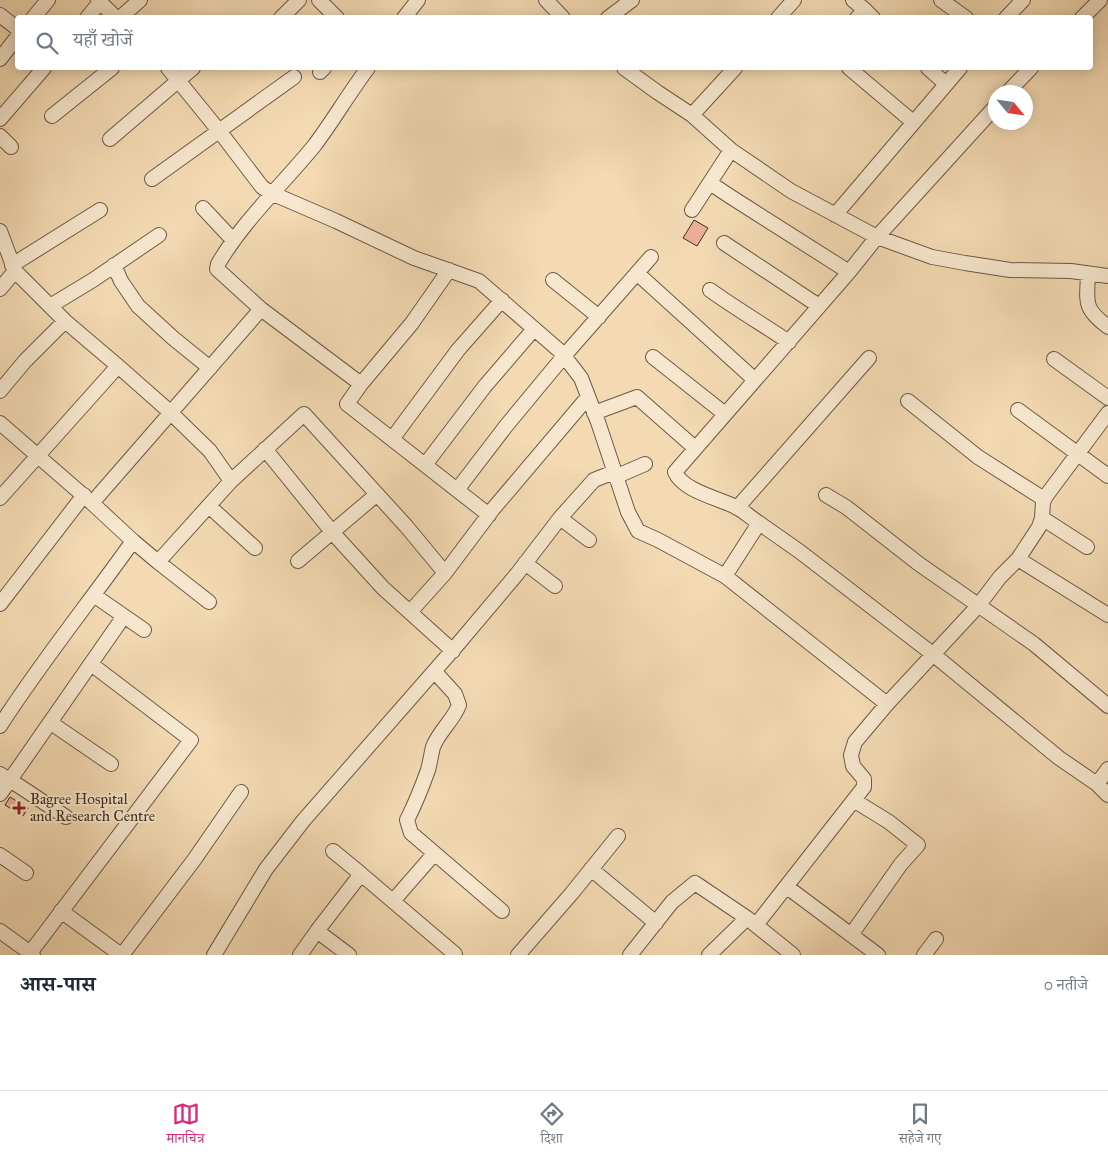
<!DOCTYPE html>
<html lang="hi">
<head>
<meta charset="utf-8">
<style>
  body { margin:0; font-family:"IM FELL Great Primer","Noto Serif Devanagari",serif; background:#f2f2f3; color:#1f2937 }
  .compass { position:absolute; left:988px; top:85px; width:45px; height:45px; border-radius:50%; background:#fff; box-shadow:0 2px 12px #0003; rotate:119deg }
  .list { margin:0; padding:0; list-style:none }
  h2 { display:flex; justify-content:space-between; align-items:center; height:65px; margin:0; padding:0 20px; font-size:21px }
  h2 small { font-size:16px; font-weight:400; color:#747a83 }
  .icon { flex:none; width:28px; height:28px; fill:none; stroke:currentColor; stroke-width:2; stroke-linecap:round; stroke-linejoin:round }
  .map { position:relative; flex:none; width:1108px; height:955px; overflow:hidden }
  .search { position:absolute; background:#fff; box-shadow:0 2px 12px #0003; left:15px; right:15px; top:15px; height:55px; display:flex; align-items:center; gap:12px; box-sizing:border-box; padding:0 18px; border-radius:5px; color:#747a83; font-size:19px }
  .sheet { height:135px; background:#fff }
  nav { display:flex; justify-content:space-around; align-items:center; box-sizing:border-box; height:70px; border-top:1px solid #e0e1e3; background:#fff; font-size:14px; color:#747a83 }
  nav a { display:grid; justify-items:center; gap:2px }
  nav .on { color:#db2777 }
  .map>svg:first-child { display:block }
  .building { fill:#ecaf97; stroke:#402e21 }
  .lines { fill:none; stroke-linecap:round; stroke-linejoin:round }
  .minor-casing { stroke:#6d5946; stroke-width:16 }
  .minor { stroke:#f7e7ce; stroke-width:14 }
  .poi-dot { fill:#8f2418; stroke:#f7e7ce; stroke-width:2 }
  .labels { text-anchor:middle; stroke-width:4; stroke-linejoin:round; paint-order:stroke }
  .poi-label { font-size:15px; fill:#402e21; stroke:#f7e7ce; text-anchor:start }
</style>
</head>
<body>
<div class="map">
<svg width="1108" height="955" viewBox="0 0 1108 955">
  <rect width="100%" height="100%" fill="#f3dab3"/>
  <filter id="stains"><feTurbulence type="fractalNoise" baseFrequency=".004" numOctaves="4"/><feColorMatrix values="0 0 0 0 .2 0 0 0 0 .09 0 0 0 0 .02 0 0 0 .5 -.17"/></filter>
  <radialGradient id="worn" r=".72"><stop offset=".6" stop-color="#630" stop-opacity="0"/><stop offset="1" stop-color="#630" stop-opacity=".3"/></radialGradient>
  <path class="building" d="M694,220L708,228L697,246L683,238Z
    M10,797L28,808L23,816L5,805Z"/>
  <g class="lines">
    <defs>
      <path id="minor" d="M98,0L116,18
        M319,0L337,18
        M546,0L563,18
        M853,0L865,10
        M941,0L966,18
        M0,15L18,29
        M33,18L48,0
        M87,18L100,2
        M120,18L140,0
        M281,18L299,0
        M404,18L418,0
        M608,18L632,0
        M778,18L794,0
        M857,18L865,10L873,18
        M1006,18L1023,0
        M1082,18L1100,0
        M0,59L18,36
        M168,68L220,132L262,187L271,193L336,221L414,258L479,281L561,352L581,378L598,422L628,512L638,531L658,540L725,576L887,704
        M368,68C349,93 333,121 314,146C282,185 244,220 218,264L217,269L261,309L361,384L412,323L449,270
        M624,68L657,92L692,115L731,150L791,191L877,237L932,257L965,263L1010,270L1071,271L1108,276
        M849,68L913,122
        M928,68L946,84
        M320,72L324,68
        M1008,92L1031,68
        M692,115L735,68
        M52,116L112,68
        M0,119L44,68
        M0,136L11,147
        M110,139L193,68
        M152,179L294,77
        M710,183L731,197L849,272
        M203,208L233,240
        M692,210L731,150
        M835,215L960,68
        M0,231L15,271L65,321L118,366L170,412L210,451L231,481L158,562L133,541C89,603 41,662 0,726
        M724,243L819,306
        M12,265L100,210
        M114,265L121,281L138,306L173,338L210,368
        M638,274L755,380
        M1088,274C1087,303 1083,308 1108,327
        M553,280L599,317
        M0,289L15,271
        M710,290C735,308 762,324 789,342
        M50,306L93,280L159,235
        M653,357L725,414
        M1054,359L1108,398
        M361,384L347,404L489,515
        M0,391L25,361L65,321
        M908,401L978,457L1044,499
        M1018,410L1108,476
        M594,413L637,397L695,448
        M0,423L92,503L133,541
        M392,439L458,350L502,300
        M265,449L333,533L383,588L453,651
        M425,465L485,386L534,329
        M615,477L645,464
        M231,481L304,414L406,526L445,573
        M457,490L506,426L564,356L651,257
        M826,495L846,507L919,564L1034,644L1108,706
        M0,498L118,366
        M92,503L261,309
        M209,506L255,548
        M737,508L869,358
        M560,518L589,540
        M1042,518L1087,547
        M759,523L799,551L934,655L1059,758L1097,784L1108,795
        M1018,559L1108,615
        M298,561L376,495
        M158,562L209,602
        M525,563L555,586
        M725,576L759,523C751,518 744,511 736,507C718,498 683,491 675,472L849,272L877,237L996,106
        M95,596L144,630
        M0,604L84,495
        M410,612L445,573L493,509L588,397
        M435,672L455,694L459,705C453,721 439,731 433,747C431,755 430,763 428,770C422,787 415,804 407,820L411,833L502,911
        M51,723L111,764
        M0,774L10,780L0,794
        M1097,784L1108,769
        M66,817L10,780L124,616
        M333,851L361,874
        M0,855L26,873
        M591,869L656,923
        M787,887L878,955
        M393,901L434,854
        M61,911L121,955
        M756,925L864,787V779L853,766L851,755L855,742L887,704L978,606L1000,577L1018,559L1039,527L1042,518L1043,502L1046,496L1108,413
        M0,931L33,955
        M317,931L361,874L455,954
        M851,935L901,864L918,845L889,822L855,801
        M30,953L191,740L91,664
        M122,955L194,860L241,792
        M214,955L266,869L303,821L458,644L517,574L560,518L594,480L614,472
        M300,955L317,931L349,955
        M518,955L572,893L618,836
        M630,955L672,902L695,883L747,918L793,955
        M709,955L747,918
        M924,955L936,939"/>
    </defs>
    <use href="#minor" class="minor-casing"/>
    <use href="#minor" class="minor"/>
  </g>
  <path class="poi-dot" d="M16.5 800.5h5v5h5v5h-5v5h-5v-5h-5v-5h5z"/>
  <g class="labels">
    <g class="poi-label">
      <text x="30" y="804">Bagree Hospital<tspan x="30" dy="17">and Research Centre</tspan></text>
    </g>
  </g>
  <rect width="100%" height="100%" filter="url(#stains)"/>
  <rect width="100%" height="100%" fill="url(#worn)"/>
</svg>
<svg class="compass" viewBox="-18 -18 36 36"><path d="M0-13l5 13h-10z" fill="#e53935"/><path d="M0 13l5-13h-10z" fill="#747a83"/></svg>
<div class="search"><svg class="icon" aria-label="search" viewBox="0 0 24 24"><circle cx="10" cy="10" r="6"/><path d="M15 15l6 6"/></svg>यहाँ खोजें</div>
</div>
<section class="sheet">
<h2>आस-पास<small>0 नतीजे</small></h2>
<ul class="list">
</ul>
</section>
<nav>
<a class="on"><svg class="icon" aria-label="map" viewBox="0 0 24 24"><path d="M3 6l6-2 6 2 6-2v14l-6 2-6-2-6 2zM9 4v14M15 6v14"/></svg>मानचित्र</a>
<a><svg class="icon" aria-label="directions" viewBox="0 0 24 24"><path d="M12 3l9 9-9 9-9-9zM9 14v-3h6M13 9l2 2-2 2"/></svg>दिशा</a>
<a><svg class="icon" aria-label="saved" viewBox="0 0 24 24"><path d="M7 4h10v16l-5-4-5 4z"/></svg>सहेजे गए</a>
</nav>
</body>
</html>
